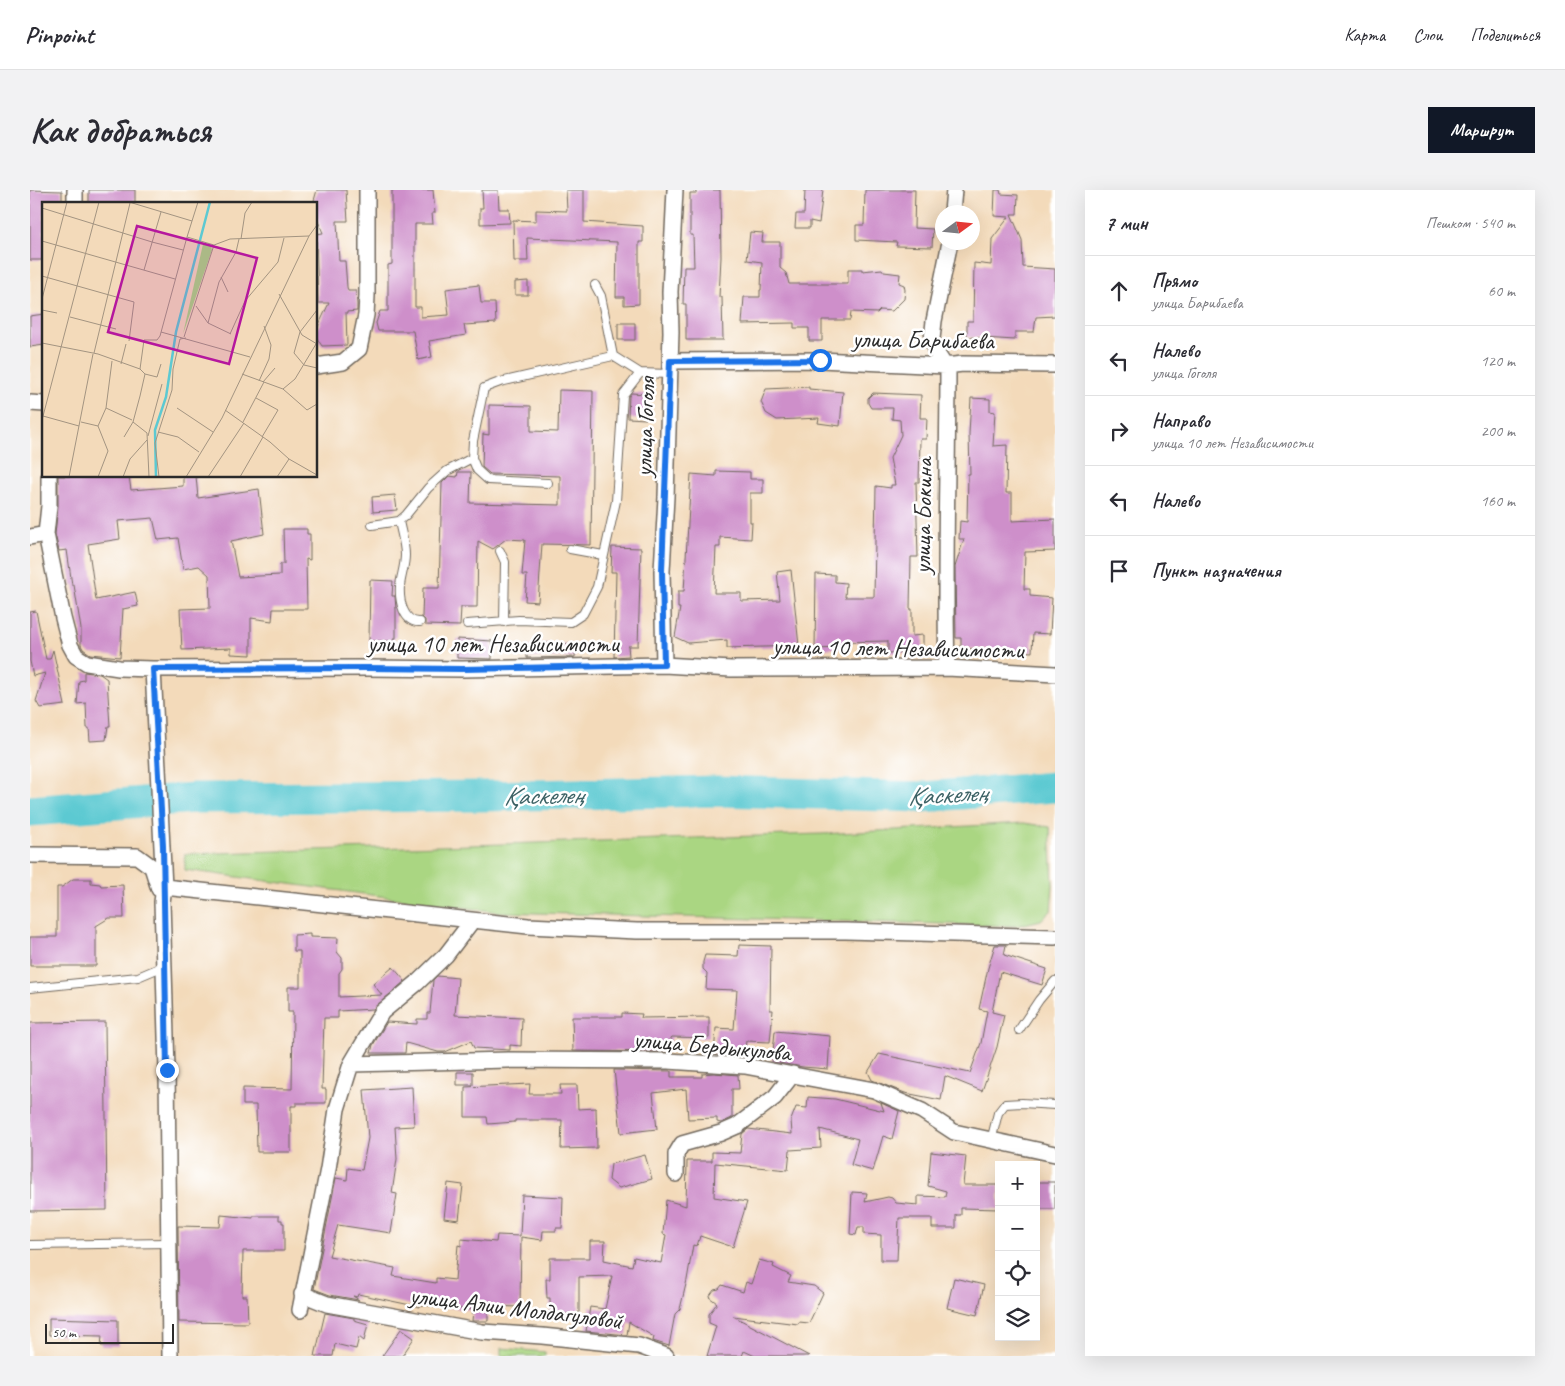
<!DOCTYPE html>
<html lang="ru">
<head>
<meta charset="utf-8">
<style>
  body { margin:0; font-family:Caveat,sans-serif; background:#f2f2f3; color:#2b2b33 }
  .controls { position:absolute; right:15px; bottom:15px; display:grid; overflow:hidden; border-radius:0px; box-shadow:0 5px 20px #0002 }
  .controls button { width:45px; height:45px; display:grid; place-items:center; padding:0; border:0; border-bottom:1px solid #e1e1e2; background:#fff; color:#2b2b33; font:25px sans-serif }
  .compass { position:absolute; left:905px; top:15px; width:45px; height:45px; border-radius:50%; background:#fff; box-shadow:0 5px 20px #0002; rotate:75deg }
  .scale { position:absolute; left:15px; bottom:12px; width:129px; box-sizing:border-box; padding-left:5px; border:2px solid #2b2b2b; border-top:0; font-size:14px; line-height:18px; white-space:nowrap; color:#2b2b2b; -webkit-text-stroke:4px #fff; paint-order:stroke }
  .stop { position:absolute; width:15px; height:15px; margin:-11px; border:4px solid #1a73e8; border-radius:50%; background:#fff }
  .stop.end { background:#1a73e8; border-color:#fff; box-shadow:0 1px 5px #0008 }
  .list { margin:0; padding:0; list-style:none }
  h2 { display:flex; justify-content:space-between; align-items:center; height:65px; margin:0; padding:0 20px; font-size:21px }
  h2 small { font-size:16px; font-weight:400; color:#7c7c81 }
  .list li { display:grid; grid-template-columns:32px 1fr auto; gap:15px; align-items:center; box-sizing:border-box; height:70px; padding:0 20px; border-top:1px solid #e1e1e2 }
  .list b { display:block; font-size:19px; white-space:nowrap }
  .list p { margin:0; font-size:16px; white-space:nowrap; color:#7c7c81 }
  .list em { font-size:16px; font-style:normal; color:#7c7c81 }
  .icon { flex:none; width:28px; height:28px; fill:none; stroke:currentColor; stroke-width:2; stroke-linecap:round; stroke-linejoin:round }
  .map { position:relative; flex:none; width:1025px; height:1166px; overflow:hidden; border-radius:0px }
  header { display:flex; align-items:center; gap:30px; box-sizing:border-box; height:70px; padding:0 25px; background:#fff; border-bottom:1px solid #e1e1e2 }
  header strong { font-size:24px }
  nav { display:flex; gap:28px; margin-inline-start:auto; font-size:18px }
  .intro { display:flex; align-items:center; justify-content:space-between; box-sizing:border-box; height:120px; padding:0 30px }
  h1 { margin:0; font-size:35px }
  .button { padding:12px 22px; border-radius:0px; background:#111827; color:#fff; font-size:18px; font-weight:700 }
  main { display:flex; gap:30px; padding:0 30px }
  aside { flex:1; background:#fff; border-radius:0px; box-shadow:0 5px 20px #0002 }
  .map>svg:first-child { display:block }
  .green { fill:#aad682; stroke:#6a8056 }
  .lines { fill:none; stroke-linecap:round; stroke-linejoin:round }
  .river { stroke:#5cc9d2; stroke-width:31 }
  .building { fill:#ce8fca }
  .lane-casing { stroke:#71685d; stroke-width:10 }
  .street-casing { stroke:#71685d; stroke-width:18 }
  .lane { stroke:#fff; stroke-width:8 }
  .street { stroke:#fff; stroke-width:15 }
  .route { stroke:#1a73e8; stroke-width:6 }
  .labels { text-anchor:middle; stroke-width:5; stroke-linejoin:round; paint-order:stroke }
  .street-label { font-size:25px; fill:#2b2b2b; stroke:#fff }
  .water-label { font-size:26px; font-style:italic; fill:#3c6265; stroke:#fff }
  .inset-river { fill:none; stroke:#5cc9d2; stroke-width:2.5 }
  .inset-road { fill:none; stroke:#a39481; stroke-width:1 }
  .view { fill:#b5179e; fill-opacity:0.15; stroke:#b5179e; stroke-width:2.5 }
  .inset-edge { fill:none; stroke:#2b2b2b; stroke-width:2.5 }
</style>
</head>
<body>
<header>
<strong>Pinpoint</strong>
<nav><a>Карта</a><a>Слои</a><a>Поделиться</a></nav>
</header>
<div class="intro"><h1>Как добраться</h1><a class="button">Маршрут</a></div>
<main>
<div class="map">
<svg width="1025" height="1166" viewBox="0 0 1025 1166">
  <rect width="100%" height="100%" fill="#fff"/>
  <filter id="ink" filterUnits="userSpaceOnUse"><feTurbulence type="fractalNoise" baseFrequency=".02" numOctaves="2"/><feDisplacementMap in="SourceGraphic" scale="10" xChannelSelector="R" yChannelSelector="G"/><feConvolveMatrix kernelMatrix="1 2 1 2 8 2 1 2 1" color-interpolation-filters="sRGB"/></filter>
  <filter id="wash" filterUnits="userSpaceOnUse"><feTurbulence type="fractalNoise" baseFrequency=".0096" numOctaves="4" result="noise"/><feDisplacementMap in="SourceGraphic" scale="20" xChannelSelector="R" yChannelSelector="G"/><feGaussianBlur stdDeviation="1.12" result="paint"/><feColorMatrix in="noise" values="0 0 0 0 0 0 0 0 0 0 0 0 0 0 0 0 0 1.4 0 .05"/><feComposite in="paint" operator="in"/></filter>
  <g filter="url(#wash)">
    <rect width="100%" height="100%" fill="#f3daba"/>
    <path class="green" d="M994,633L1020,637L1023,695L1021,721L1011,730L986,736L468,722L155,680V664L792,644Z
      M471,1158L515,1162V1166H471Z"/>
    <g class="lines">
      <path class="river" d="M0,621L164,608L454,606L687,601L892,607L1025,597"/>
    </g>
    <g id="blocks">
      <path class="building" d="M0,0L32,1V14H14V70H0Z
        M59,0H105V14H59Z
        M287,0H316L318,31H307L309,71H315L317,97L318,101H326L327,114V121L316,122L317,155L292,156L286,147V141L299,113H288L286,44L293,43L286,26V14H283Z
        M362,0H403L405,23H402L403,34H385V117H391V127L419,125L416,99L449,95L451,113H465L466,133L434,135L436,145L399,151L402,167L388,170L383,141H348L346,133L350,121H358V75L362,74Z
        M452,0H468L469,19H479L480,33L450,34V18H453Z
        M536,0H554V32L613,36V52H609V114L594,115V107H586L587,52L497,48L498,71H484L483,30L506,31V20L537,21Z
        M666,0H690L691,67L689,107H692L693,150H656V114H653L654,77H664L663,45H660V3H666Z
        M775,0H793L789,33L780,31V38H765L766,24H774Z
        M835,0H885L884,38L903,39L902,57L866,56L867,52L826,50V35H834Z
        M965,0H970L971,4L988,5L987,24H981L992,50L993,77L1025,79V126L1006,127L1004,142H985V150L937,147V131H943L944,73L961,75L962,49L979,27L964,26Z
        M720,42L733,43L732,52H750V78L756,83L759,94H818V79H832V81L852,79L854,82L870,84L869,93L874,95L875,100L874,109L862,121L850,120L847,123L821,122L820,130H792V151H779V138H764V133L712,134L714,107H730V100H731L732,72L717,70Z
        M498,91V105H485V92Z
        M14,124V155L0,157V126Z
        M588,133H605V150H588Z
        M779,197V199L813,202L810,236L788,233L789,228L747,230L736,223L731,212L736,199Z
        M529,200L563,201L561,355L512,354L508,412L495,411L497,385H492L495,350L476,349L463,359L448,351L447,417H431L430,436L395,435V430L392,427L393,398H409L412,293L419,286L427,287L428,282H441L440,313L530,315V286L460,284L452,277L453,244L459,245V215L501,216V241L528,242Z
        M601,203L617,204L616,229L598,228L599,206Z
        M843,203L891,205L890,228H897L896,249H890L889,292H886L888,367H881L880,419H882V446L893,445V462L858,463V451L812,452V458L785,459L786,384L805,385V392L816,393L815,407H844L846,296L861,298V295H865L860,268L871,245L870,230L862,229L863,218H841L838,213V208Z
        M941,208L960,209V221L965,222L963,256L977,255L976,303H982V331L1025,329V361L995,362L994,399H1000V406L1022,408L1020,444L1003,443L1002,462L931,458V448H926L925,377L934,349H929L930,331L937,332L938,284H940L939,244Z
        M686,281L720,282V289H733V303H720V332H722L721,349L690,347V357H686L684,403H711V411L750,410L747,382L761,380L769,456L697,458V450L658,453L645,447L650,418H648V401H654L661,284L686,286Z
        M28,286H99L101,300L153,296V286H166L168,308L229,299L234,344L201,351L208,387L250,385V374H254L253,339H277V344H280V370L276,369L277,419H243L242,431L221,428V465L201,464V458L152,460L150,419L180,418L179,385L169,376L153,379L148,348L128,350L123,328L88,331L90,349L58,354L66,410L105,402L108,416L93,419L90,467L60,464L53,459L51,455V439L44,395H42L37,360L29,361L25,344L28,316Z
        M365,305L367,320L343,322L342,307Z
        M582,357L611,358L608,456H598L599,466L584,467L586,382H581Z
        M340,390L363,391L362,406H365L366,420V448H364V451H339Z
        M6,421L16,469H20L23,460L35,515L10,518L6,511L15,483L3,486L0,471V422Z
        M427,449L462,451V469L427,468Z
        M509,453L546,454L545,467L497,468V456H509Z
        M54,482L70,484L77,489L80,536H78L76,550L60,551L59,538H57L56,513L47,514L49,491L54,490Z
        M43,689H61V693L70,694L71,696L93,695L94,728H79L66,736V776H0V747H27V697H32Z
        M280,744V747L308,748L307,762L312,768V779L309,783V807L352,805L343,794L363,777L375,791L343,819L308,821V828H294L292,899H296V913H266V916H261V962H227L226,915H213V898L262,899L263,822H258V797H270V761H264V745Z
        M709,755L741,756L740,820H743L740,852L716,851L715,858L712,857V866L684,865L686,838L704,839L707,800L676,799L677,783L673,779V772L675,765L708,766Z
        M965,755H976L974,765L1017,779L1012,795L970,782L962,822L974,825L967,857L952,901L915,886L911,910L875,903L842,890L838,882L849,864L940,883L951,853L957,821L949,819L958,778Z
        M407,786L428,788L425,825L492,828L491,856L480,855V860L444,858L441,851L415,862H408L376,853L375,863H341L343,855L357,832L387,834V829H397V823H400L403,790Z
        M592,823L612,824L611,828L679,827V848L642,847L641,848V862L543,861L542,827H592Z
        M75,832L77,1020L0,1021V833Z
        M745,841L800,846L798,879L773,877L742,872Z
        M584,880L641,881V887H672V884L684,883L708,885L709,899H702V928L691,933L687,932V928L658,929L656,899L623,903L627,939L591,943Z
        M427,882H443V895H427Z
        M500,894L499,904H531L530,895H547L548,919L566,918L567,958L531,959L532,930H485V932L458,934L457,927H435V897Z
        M382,897L384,936L365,937L367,969L362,1003L367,1004L361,1043L308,1035L299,1066L365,1078L363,1086L406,1093V1088L425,1090L428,1055L431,1056V1049L466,1052L467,1045L490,1046L492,1005L533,1007L532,1038H526V1041H513L512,1050L491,1047L490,1117L458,1116V1131H442L443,1120L390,1115V1117L328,1104L327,1107L323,1106L329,1110L300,1105L284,1099L306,988L317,990L318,978L332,980L338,948L334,900Z
        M778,907L805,909L854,921L851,913L869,921L862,949L853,946L843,981L821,975L828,949L790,939L791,958L760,960L758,980L685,973L684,1007L717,1012L703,1057L670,1046L667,1056L663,1055L657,1090L650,1119L645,1124L639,1156L623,1151L624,1147L599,1132L597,1145L556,1141L560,1117L575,1119L582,1086L549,1087V1124H520V1108H517L516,1089H520V1068H560V1051H575L574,1070L602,1076L604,1067L631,1073L636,1045L633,1044L636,1010L656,1016L657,971H682V962L710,963L712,944L718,939L762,944L761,930L766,917L777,918Z
        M901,962L936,966L933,995H969V1019L931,1018V1025H926V1038H902V1028H869L867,1070H851V1045L834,1044V1037H828L826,1045L820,1044L822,1002L837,1003L835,1012L858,1007L862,1008L866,1013L888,1015V1006L915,1007L916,1001L898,996Z
        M615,965L622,989L589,998L579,990L581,974Z
        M1006,992H1025V1019H1006Z
        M418,993L433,995L429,1030L414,1028Z
        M191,1025L223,1028V1026H249V1030H252V1033H254V1061H213L212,1106H217L218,1133L149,1132L148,1036L190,1037Z
        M729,1070L744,1074L743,1077L761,1086L758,1092L784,1096L793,1103L779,1133L769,1132L768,1134L703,1126L779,1166H725L714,1161L712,1166H677L686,1136L679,1133V1124L687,1113L679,1107L684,1100L689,1099L692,1095L713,1102L716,1092L721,1094Z
        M924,1088L954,1095L947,1125L917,1118Z
        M295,1123L324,1128V1130L338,1134L334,1151L329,1147L326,1159L305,1154L303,1166H285Z
        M19,1128L88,1130V1156H71L72,1146L19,1145Z
        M371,1139L384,1148L372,1166H352Z"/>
    </g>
  </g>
  <g filter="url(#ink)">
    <use href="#blocks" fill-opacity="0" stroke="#71685d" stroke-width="1"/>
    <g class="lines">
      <defs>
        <path id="lane" d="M565,95L571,106L583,166
          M442,268L447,280L458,290L518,293
          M369,331C371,342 375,354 375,365C375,376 371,386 370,396C369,410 373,433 390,432
          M342,335L369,331L376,325L398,298L417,281L442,268L443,251L454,198L470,192L583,166L610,183L639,184
          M540,359L573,365
          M470,361L475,372L474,432
          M437,434L489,430L541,432L553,424L567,397L586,311L593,205L610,183
          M0,798L108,787L134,776
          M989,840L1009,810L1025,791
          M961,951L968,923L975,914L992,913L1025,915
          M0,1055L138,1053"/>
        <path id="street" d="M45,14V0
          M922,22L924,0
          M640,171L790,170L915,176L933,174L1025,175
          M286,176L313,172L329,159L336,125L337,106V0
          M915,176L906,162L902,149L904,131L920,52
          M0,213L14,214
          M16,344L19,316V286
          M0,347L16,344L33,428L40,455L46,466L57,473L89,478L123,479L337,478L432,479L634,475L701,479L917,478L1025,484
          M634,475L632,381L636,307L641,142L640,102L645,0
          M917,478C914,377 918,276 918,175
          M123,479L134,697L132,712L137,880L140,1166
          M0,665L107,666L122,677L129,699
          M134,697L498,736L607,741H816L1025,747
          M321,874L478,870L638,871L715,876L844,900L892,921L924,942L1025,964
          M646,984V964L652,954L691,943L707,936L745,907L763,884
          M272,1104L297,1114L452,1142L512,1146L609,1156L636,1166
          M270,1120L298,979L307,919L321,874L352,822L387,793L416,765L442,731"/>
      </defs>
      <use href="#lane" class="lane-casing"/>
      <use href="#street" class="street-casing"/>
      <use href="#lane" class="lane"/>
      <use href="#street" class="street"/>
    </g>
  </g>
  <g class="lines" filter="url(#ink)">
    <path class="route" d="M137,880L133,656L123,479L337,478L432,479L634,475L632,381L640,171L790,170"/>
  </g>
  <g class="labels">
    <g class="street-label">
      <text transform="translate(893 149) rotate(1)" y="9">улица Барибаева</text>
      <text transform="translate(614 237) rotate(-88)" y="9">улица Гоголя</text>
      <text transform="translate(892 326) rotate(-89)" y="9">улица Бокина</text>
      <text x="463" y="462">улица 10 лет Независимости</text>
      <text transform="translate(868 457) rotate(1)" y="9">улица 10 лет Независимости</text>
      <text transform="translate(682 855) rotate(5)" y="9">улица Бердыкулова</text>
      <text transform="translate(486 1117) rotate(7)" y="9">улица Алии Молдагуловой</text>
    </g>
    <g class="water-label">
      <text transform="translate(917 604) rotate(-3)" y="9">Қаскелең</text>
      <text transform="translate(513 605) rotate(-1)" y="9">Қаскелең</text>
    </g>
  </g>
  <g transform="translate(12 12)">
    <rect width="275" height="275" fill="#f3daba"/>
    <path d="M161,42L169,44L170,48L141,132Z" fill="#aad682"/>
    <path class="inset-river" d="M114,275L113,228L124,195L134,130L168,0"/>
    <path class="inset-road" d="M87,0L150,19L145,35L172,43L188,37L267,34L275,23M0,6L110,40M150,19L156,0M199,37L203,11L210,0M0,39L133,77M110,40L141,48M102,68L119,10M0,74L92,100L87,139M179,75L186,90M237,92L260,133L275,142M0,97L25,0M154,104L166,121L189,132M0,108L15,111M275,108L258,130L252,151L262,163L275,166M28,115L74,127M166,121L177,80L194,50L197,37M119,130L208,155M188,132L203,99L236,60L242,36M142,135L172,43M0,141L56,152L98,167M52,151L88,1M79,162L84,142M98,167L102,138H115L118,134L145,35M103,172L115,175L119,162M200,172L241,187L265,208L275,202M217,179L227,157L229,143L222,124M221,180L233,166M241,187L253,177L274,142M214,196L236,208L220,235M64,206L90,218M135,206L171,230M183,208L228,240L247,257L275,273M1,214L37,224M0,218L57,0M39,220L56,224M91,220L105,231L107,275M201,220L222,180M116,230L136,235L157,250M106,234L120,182M82,235L91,220L98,194L103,172L98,167M27,275L51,152M56,275L66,249L56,224L64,206L70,159M81,275L88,257L105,238M117,275L113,241L130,188L131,167L138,137L144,136M144,275L180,216L267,34M166,275L202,221M198,275L221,235M235,275L247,257"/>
    <path class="view" d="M95,24L215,56L187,162L66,130Z"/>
    <rect width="275" height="275" class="inset-edge"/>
  </g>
</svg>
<div class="controls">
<button>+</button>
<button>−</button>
<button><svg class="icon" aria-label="locate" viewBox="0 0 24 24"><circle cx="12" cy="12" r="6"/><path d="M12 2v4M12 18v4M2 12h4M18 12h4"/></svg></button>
<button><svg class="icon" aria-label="layers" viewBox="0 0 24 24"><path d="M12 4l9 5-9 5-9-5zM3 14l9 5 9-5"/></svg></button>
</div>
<svg class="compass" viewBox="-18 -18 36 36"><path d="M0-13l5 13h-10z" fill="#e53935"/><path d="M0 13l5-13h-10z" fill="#7c7c81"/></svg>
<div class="scale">50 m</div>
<div class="stop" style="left:790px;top:170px"></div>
<div class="stop end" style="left:137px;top:880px"></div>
</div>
<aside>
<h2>7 мин<small>Пешком · 540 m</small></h2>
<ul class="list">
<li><svg class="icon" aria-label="ahead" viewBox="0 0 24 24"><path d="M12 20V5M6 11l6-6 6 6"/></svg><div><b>Прямо</b><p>улица Барибаева</p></div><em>60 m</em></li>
<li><svg class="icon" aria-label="left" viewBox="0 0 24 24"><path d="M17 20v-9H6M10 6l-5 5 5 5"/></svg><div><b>Налево</b><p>улица Гоголя</p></div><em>120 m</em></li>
<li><svg class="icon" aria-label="right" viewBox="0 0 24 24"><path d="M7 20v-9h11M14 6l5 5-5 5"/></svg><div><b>Направо</b><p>улица 10 лет Независимости</p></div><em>200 m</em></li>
<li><svg class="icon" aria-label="left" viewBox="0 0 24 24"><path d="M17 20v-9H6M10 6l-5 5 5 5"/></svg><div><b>Налево</b></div><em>160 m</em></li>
<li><svg class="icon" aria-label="arrive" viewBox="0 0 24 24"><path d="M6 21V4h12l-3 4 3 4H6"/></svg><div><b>Пункт назначения</b></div></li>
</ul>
</aside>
</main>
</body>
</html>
